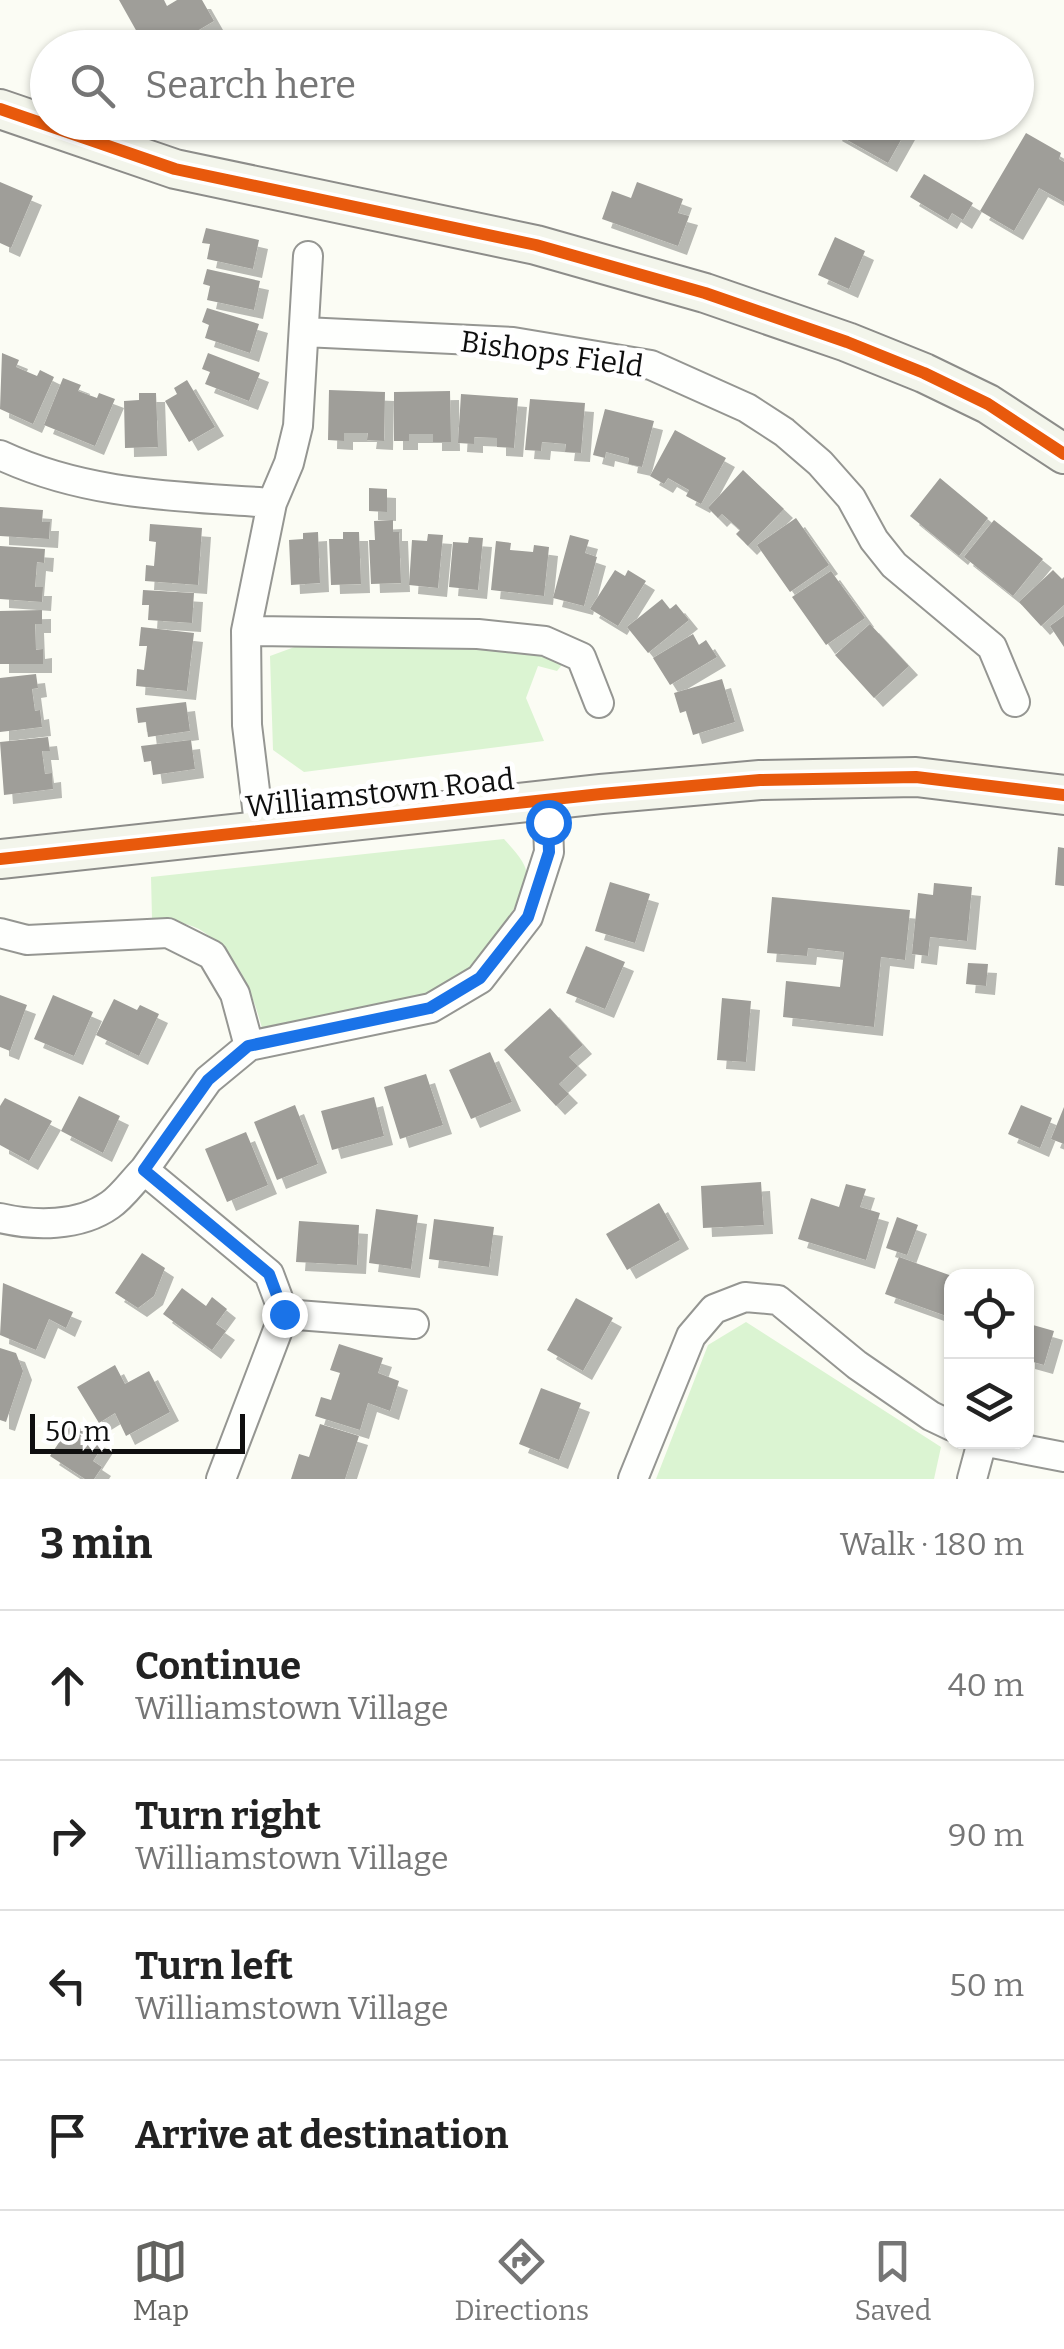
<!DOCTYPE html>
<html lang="en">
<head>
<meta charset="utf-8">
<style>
  body { margin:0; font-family:Bitter,serif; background:#f6f6f6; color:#222 }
  .controls { position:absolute; right:30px; bottom:30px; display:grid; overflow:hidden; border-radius:20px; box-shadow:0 2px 8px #0004 }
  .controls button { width:90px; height:90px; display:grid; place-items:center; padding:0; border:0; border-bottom:2px solid #e0e0e0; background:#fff; color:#222; font:50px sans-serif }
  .scale { position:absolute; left:30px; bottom:25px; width:215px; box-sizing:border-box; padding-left:10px; border:5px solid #0f0f0f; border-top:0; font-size:28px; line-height:35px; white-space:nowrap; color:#0f0f0f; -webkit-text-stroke:8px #fff; paint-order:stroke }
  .stop { position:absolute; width:30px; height:30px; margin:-22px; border:8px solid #1a73e8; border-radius:50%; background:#fff }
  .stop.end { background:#1a73e8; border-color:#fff; box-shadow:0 2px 10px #0008 }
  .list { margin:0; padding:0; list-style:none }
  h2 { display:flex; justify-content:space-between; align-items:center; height:130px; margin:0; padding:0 40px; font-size:42px }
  h2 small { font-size:32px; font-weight:400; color:#767676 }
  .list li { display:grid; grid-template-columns:65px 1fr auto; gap:30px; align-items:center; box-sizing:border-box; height:150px; padding:0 40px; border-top:2px solid #e0e0e0 }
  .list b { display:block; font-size:38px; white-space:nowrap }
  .list p { margin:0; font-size:32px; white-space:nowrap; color:#767676 }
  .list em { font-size:32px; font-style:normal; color:#767676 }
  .icon { flex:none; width:55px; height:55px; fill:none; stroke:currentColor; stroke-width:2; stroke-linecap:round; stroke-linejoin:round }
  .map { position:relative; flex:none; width:1064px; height:1479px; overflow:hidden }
  .search { position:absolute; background:#fff; box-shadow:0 2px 8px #0004; left:30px; right:30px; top:30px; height:110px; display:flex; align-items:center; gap:25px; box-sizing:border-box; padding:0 35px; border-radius:55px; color:#767676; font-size:38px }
  .sheet { height:730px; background:#fff }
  nav { display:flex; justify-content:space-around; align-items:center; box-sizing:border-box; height:140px; border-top:2px solid #e0e0e0; background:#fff; font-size:28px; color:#767676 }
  nav a { display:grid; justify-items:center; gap:5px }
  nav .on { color:#62625f }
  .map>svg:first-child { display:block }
  .green { fill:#dbf4d2 }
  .building { fill:#9f9e99; filter:url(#shadow) }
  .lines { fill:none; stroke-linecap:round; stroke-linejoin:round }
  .street-casing { stroke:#959692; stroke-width:32 }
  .secondary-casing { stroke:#8c8c89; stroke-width:42 }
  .street { stroke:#fefffd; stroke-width:28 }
  .secondary { stroke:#f3f5eb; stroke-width:38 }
  .cycleway-casing { stroke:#fff; stroke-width:19 }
  .cycleway { stroke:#e8590c; stroke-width:12 }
  .route { stroke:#1a73e8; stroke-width:12 }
  .labels { text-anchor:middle; stroke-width:10; stroke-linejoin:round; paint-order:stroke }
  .street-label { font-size:30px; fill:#0f0f0f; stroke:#fff }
</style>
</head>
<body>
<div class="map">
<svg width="1064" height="1479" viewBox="0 0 1064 1479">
  <defs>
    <filter id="shadow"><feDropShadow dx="9" dy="9" stdDeviation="0" flood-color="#0004"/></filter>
  </defs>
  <rect width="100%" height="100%" fill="#fbfcf4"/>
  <path class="green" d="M416,643L535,650L566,660L557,671L538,666L526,698L544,741L304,772L273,750L270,656L300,645Z
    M504,839C531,869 534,874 513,910C499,936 473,970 447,984C399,1011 317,1017 262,1028C251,988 237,952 199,929C186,922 166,921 152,918L151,877Z
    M746,1322L941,1447L934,1479H656L708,1345Z"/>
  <path class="building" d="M119,0H164L167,6L177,0H202L214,21L168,48H146Z
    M571,36L607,46V48H568Z
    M839,122H911L888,163L833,132Z
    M1026,133L1061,153L1059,159L1064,162V202L1039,188L1014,231L980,211Z
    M924,174L973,203L963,220L952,213L948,220L910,197Z
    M0,182L33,196L11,248L0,243Z
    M637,182L683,199L678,213L689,216L678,246L602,219L612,191L631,198Z
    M206,228L259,240L253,269L207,259L210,244L202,243Z
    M835,237L865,251L849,289L818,275Z
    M207,269L260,281L254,310L207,300L210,286L203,284Z
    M207,308L259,324L250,353L205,338L209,325L202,322Z
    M2,353L19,360L16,367L37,376L40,370L54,377L33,424L0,409Z
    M208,353L260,373L249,401L205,384L210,372L202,369Z
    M63,378L81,385L78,391L97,398L99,393L115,399L95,446L44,425Z
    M187,380L215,427L189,442L165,401L177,394L174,388Z
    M329,390L385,392L384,441L367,440L368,433H344V441L328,440Z
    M450,391L451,442H433V434H409V441H394V392Z
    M139,393H156L158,447L125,448L124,401L139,400Z
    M461,394L518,398L514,448L497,447V438L474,437V444L458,443Z
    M530,399L585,403L581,453L565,452L566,444L542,442L541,451L525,450Z
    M605,409L654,421L642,467L628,464L629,458L606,452L605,458L593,455Z
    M675,430L726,458L701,504L686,496L689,490L668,478L664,484L650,476Z
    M743,470L784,509L748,546L736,534L740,530L722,514L718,518L708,508Z
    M940,478L988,518L959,556L910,516Z
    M369,488L387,489V512L369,511Z
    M0,507L43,510L42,522H50L49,539L0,536Z
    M796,518L829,565L790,592L757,545Z
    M393,520V532H399L401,583L371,584L369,540H375L374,521Z
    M994,520L1043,559L1013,596L964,557Z
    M150,524L202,528L198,585L145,581L146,565L154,566L156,542L149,541Z
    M318,532L320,583L291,585L289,540L303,539V533Z
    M343,532H359L361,584L331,585L329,539H343Z
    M428,534L443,535L438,588L409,585L412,540L427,541Z
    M570,535L589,540L585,553L597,557L584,606L553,598Z
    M469,537L483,538L478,590L449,587L453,542L468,543Z
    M496,541L511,543L510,550L522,551L533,552L534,545L549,547L544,596L491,590Z
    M0,546L45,549L44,563L37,562L36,575L35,587H43L42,602L0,599Z
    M615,570L625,576L628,570L646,581L618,626L590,609Z
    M1053,570L1062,579L1064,577V605L1041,626L1019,602Z
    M831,571L865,618L826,645L792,597Z
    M143,590L194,593L192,623L148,620L149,605H142Z
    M662,599L670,609L676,604L689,620L648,653L627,627Z
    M42,610V624H35L36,650L43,649V664H0V611Z
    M1064,616V647L1050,626Z
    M870,624L909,666L874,698L835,655Z
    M141,627L194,633L187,691L136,686L137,669L144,670L147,646H139Z
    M693,634L699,645L706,640L717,657L670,685L653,658Z
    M36,674L38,688L32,689L35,711L40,710L42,727L0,732V678Z
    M722,679L735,722L693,735L686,711L680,713L674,693Z
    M186,702L190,731L148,737L146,722L138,723L136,708Z
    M48,737L50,751H42L45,774L52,773L53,789L4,795L0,742Z
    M191,740L195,769L153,775L151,761L144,762L141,746Z
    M1058,847L1064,848V886L1055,885Z
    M610,882L650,894L635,943L595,931Z
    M934,883L972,887L967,941L930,937L928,956L912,954L918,893L933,895Z
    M772,897L910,910L905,960L881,957L874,1027L783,1017L786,981L840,987L844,952L808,948L807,956L767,953Z
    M586,946L625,962L605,1009L566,993Z
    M968,963L988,964L986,986L966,984Z
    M0,995L27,1005L10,1051L0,1047Z
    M53,995L93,1012L74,1056L34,1039Z
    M722,998L751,1001L746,1062L717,1060Z
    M114,999L137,1010L140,1005L159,1014L139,1056L96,1035Z
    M550,1008L583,1045L569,1057L578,1066L559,1084L569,1094L556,1106L504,1050Z
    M490,1052L512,1102L471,1119L449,1070Z
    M426,1074L443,1125L400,1139L384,1087Z
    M79,1096L120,1116L103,1153L61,1131Z
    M374,1097L384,1136L332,1150L321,1111Z
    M5,1098L52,1121L29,1161L0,1145V1106Z
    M295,1105L318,1164L277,1180L254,1122Z
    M1021,1105L1052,1118L1040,1148L1008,1134Z
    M1064,1107V1144L1051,1139Z
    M246,1132L268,1185L227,1202L205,1149Z
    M761,1182L764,1225L703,1228L701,1186Z
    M846,1184L866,1189L860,1207L880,1213L866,1260L798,1239L811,1198L839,1207Z
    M659,1203L680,1240L627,1270L606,1234Z
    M376,1209L418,1215L411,1269L369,1263Z
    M897,1217L918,1225L907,1255L886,1248Z
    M434,1219L494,1227L489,1267L429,1259Z
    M299,1221L359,1225L357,1265L296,1262Z
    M142,1253L165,1268L154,1296L138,1308L115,1293Z
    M899,1257L952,1276V1318L885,1294Z
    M3,1283L73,1312L66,1328L49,1319L36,1350L0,1335Z
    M182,1288L206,1306L212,1297L227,1309L216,1324L226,1331L212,1350L163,1314Z
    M576,1298L613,1318L583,1371L547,1350Z
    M1026,1323L1054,1331L1044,1365L1026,1360Z
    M339,1344L383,1358L378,1373L399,1381L390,1411L368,1403L360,1430L315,1416L321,1397L331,1400L340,1373L330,1370Z
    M0,1348L16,1353L23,1371L6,1422L0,1420Z
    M115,1365L125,1384L149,1371L170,1412L126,1436L115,1413L99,1423L77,1387Z
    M541,1388L581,1403L559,1460L519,1444Z
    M72,1423L104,1444L93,1461L102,1467L94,1479H85L50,1456Z
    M320,1424L359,1436L345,1479H291L299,1454L309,1457Z"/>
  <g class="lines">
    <defs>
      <path id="street" d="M304,332L513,342L651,365L747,408L784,432L820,463L851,498L874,540L894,565L992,647L1015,702
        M0,455C88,496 177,496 272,503
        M246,631L478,634L545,641L581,657L599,703
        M260,832L247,725L246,631L272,503L289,463L298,426L308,256
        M0,933L27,940L168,933L212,955L235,994L249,1046
        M0,1218C34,1226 79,1227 110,1205C122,1197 133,1181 144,1170
        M284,1314L414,1324
        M987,1442L1064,1457
        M221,1479L284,1314L269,1274L144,1170L208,1080L249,1046L431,1008L480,979L528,917L549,852L547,799
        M633,1479L691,1336L714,1309L745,1297L778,1300L857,1365L931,1416L952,1426
        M972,1479L982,1442"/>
      <path id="secondary" d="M0,109L175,169L536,245L705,293L847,342L924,373L988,404L1064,454
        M0,859L601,794L760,780L916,777L1064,795"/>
    </defs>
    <use href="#street" class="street-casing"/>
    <use href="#secondary" class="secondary-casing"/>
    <use href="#street" class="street"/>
    <use href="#secondary" class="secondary"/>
    <defs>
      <path id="cycleway" d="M0,109L175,169L536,245L705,293L847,342L924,373L988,404L1064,454
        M0,859L601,794L760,780L916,777L1064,795"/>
    </defs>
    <use href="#cycleway" class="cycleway-casing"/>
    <use href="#cycleway" class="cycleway"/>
  </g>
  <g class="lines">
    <path class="route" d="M284,1314L269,1274L144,1170L208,1080L248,1046L430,1008L480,978L528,917L549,852L548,822"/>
  </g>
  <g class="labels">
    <g class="street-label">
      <text transform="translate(552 354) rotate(8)" y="10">Bishops Field</text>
      <text transform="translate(380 793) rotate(-6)" y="10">Williamstown Road</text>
    </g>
  </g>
</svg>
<div class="controls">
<button><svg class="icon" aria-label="locate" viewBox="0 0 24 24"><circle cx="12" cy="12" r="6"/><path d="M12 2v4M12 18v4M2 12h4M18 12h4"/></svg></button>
<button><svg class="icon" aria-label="layers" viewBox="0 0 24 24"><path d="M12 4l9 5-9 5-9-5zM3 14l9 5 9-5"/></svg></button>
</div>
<div class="scale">50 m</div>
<div class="stop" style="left:548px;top:822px"></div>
<div class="stop end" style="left:284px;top:1314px"></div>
<div class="search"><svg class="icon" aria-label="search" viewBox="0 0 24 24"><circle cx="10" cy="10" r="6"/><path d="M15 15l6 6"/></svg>Search here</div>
</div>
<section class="sheet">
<h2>3 min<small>Walk · 180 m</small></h2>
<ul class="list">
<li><svg class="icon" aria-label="ahead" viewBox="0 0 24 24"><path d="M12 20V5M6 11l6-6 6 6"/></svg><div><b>Continue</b><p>Williamstown Village</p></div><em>40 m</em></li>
<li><svg class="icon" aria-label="right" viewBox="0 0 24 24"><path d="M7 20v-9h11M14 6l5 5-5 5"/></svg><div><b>Turn right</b><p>Williamstown Village</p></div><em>90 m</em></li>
<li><svg class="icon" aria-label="left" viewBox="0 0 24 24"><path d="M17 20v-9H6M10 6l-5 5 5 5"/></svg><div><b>Turn left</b><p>Williamstown Village</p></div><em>50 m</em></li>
<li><svg class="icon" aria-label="arrive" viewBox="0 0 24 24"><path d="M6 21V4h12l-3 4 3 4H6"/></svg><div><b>Arrive at destination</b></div></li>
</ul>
</section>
<nav>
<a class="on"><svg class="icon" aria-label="map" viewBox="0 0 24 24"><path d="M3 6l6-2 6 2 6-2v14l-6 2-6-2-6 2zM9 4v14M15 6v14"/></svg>Map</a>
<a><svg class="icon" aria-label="directions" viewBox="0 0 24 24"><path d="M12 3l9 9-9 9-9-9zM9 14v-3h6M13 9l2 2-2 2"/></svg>Directions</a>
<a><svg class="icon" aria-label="saved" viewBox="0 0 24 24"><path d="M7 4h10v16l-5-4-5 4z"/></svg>Saved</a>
</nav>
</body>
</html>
